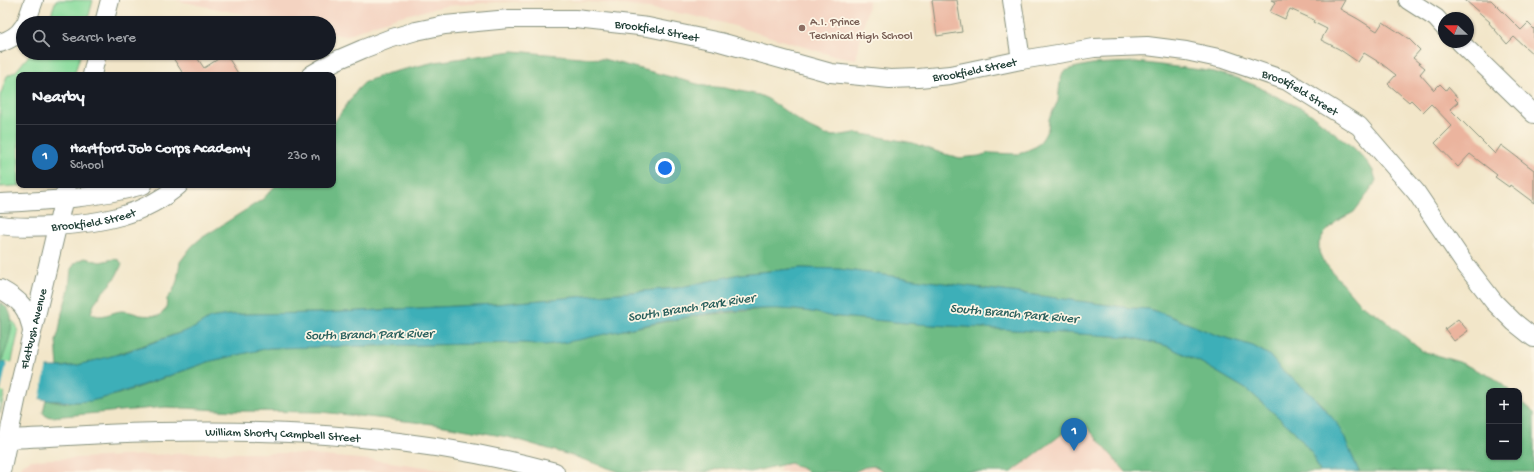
<!DOCTYPE html>
<html lang="en">
<head>
<meta charset="utf-8">
<style>
  body { margin:0; font-family:"Gochi Hand",sans-serif; background:#20242c; color:#f1f3f6 }
  .controls { position:absolute; right:12px; bottom:12px; display:grid; overflow:hidden; border-radius:8px; box-shadow:0 1px 3px #0004 }
  .controls button { width:36px; height:36px; display:grid; place-items:center; padding:0; border:0; border-bottom:1px solid #363941; background:#171b24; color:#f1f3f6; font:20px sans-serif }
  .compass { position:absolute; left:1438px; top:12px; width:36px; height:36px; border-radius:50%; background:#171b24; box-shadow:0 1px 3px #0004; rotate:292deg }
  .you { position:absolute; left:665px; top:168px; width:14px; height:14px; margin:-10px; border:3px solid #fff; border-radius:50%; background:#1a73e8; box-shadow:0 0 0 6px #1a73e833 }
  .badge { display:grid; place-items:center; width:26px; height:26px; border-radius:50%; background:#1f6fb2; color:#fff; font-size:13px; font-weight:700 }
  .pin { position:absolute; translate:-50% -33px; filter:drop-shadow(0 1px 2px #0008) }
  .pin::after { content:''; position:absolute; top:21px; width:14px; height:12px; background:inherit; clip-path:polygon(0 0,100% 0,50% 100%) }
  .list { margin:0; padding:0; list-style:none }
  h2 { display:flex; justify-content:space-between; align-items:center; height:52px; margin:0; padding:0 16px; font-size:17px }
  h2 small { font-size:13px; font-weight:400; color:#9ea1a6 }
  .list li { display:grid; grid-template-columns:26px 1fr auto; gap:12px; align-items:center; box-sizing:border-box; height:64px; padding:0 16px; border-top:1px solid #363941 }
  .list b { display:block; font-size:15px; white-space:nowrap }
  .list p { margin:0; font-size:13px; white-space:nowrap; color:#9ea1a6 }
  .list em { font-size:13px; font-style:normal; color:#9ea1a6 }
  .icon { flex:none; width:22px; height:22px; fill:none; stroke:currentColor; stroke-width:2; stroke-linecap:round; stroke-linejoin:round }
  .map { position:relative; flex:none; width:1534px; height:472px; overflow:hidden }
  .search { position:absolute; background:#171b24; box-shadow:0 1px 3px #0004; left:16px; top:16px; width:320px; height:44px; display:flex; align-items:center; gap:10px; box-sizing:border-box; padding:0 14px; border-radius:22px; color:#9ea1a6; font-size:15px }
  .panel { position:absolute; background:#171b24; box-shadow:0 1px 3px #0004; left:16px; top:72px; width:320px; height:116px; border-radius:8px }
  .map>svg:first-child { display:block }
  .built { fill:#f4d3c1 }
  .green { fill:#88db9c; stroke:#548c68 }
  .forest { fill:#6ebb84; stroke:#467c5c }
  .water { fill:#3eafb8; stroke:#2e7676 }
  .pier { fill:#f2e6c9 }
  .building { fill:#ebb49e }
  .lines { fill:none; stroke-linecap:round; stroke-linejoin:round }
  .minor-casing { stroke:#88927e; stroke-width:20 }
  .minor { stroke:#fff; stroke-width:18 }
  .education-dot { fill:#8d6e63; stroke:#fcf5e5; stroke-width:1.5 }
  .labels { text-anchor:middle; stroke-width:3.5; stroke-linejoin:round; paint-order:stroke }
  .education-label { font-size:12px; fill:#785e54; stroke:#fcf5e5; text-anchor:start }
  .street-label { font-size:12px; fill:#1f3d34; stroke:#fcf5e5 }
  .water-label { font-size:13px; font-style:italic; fill:#285f5c; stroke:#fcf5e5 }
</style>
</head>
<body>
<div class="map">
<svg width="1534" height="472" viewBox="0 0 1534 472">
  <rect width="100%" height="100%" fill="#fcf5e5"/>
  <filter id="ink" filterUnits="userSpaceOnUse"><feTurbulence type="fractalNoise" baseFrequency=".025" numOctaves="2"/><feDisplacementMap in="SourceGraphic" scale="8" xChannelSelector="R" yChannelSelector="G"/><feConvolveMatrix kernelMatrix="1 2 1 2 8 2 1 2 1" color-interpolation-filters="sRGB"/></filter>
  <filter id="wash" filterUnits="userSpaceOnUse"><feTurbulence type="fractalNoise" baseFrequency=".012" numOctaves="4" result="noise"/><feDisplacementMap in="SourceGraphic" scale="16" xChannelSelector="R" yChannelSelector="G"/><feGaussianBlur stdDeviation="0.9" result="paint"/><feColorMatrix in="noise" values="0 0 0 0 0 0 0 0 0 0 0 0 0 0 0 0 0 1.4 0 .05"/><feComposite in="paint" operator="in"/></filter>
  <g filter="url(#wash)">
    <rect width="100%" height="100%" fill="#f2e6c9"/>
    <path class="built" d="M175,0H869L856,59L831,55L731,25L690,15L648,8L605,3L563,0L495,2L445,6L397,17L373,25L345,36L329,33V23H283Z
      M1075,425H1085L1126,472H1012Z
      M196,453H289L383,461L460,472H21L22,465L31,460Z
      M790,463L809,472H779L781,465Z
      M875,466L885,472H854L865,467Z"/>
    <path class="green" d="M56,0H93L87,23H48Z
      M31,53H81L74,75H19V185H31L0,187V96L7,76L16,71Z
      M0,316C12,322 17,319 18,334L0,413Z"/>
    <path class="forest" d="M513,51L603,59L705,86L725,88L759,95L768,99L808,127L825,135L835,136L855,133L875,136L913,143L941,153L960,158L979,156L989,153L1019,154L1037,146L1043,138L1048,129L1049,119L1058,101L1060,82L1063,72L1073,68L1092,64L1136,62L1209,71L1237,78L1259,87L1267,92L1307,111L1355,149L1368,163L1373,171L1376,180L1372,188L1354,212L1337,221L1323,235L1319,243V252L1323,261L1360,304L1377,314L1422,351L1459,362L1494,378L1510,391H1489V457H1519V399L1534,413V472H1359L1353,458L1324,407L1311,394L1281,369L1269,355L1253,346L1216,335L1167,315L1149,309L1131,308L839,269L801,268L759,272L740,274L677,288L496,304L323,313L248,314L229,315L210,318L194,328L106,358L78,365L58,367L56,340L59,331L62,313L69,289L71,269L76,262L85,258L100,262L114,259L119,260L122,264C119,270 116,278 111,283C102,293 94,300 91,313C101,320 111,312 121,311C129,311 133,313 140,315C146,316 153,315 159,316L166,309L167,299L173,291L177,281L180,262L192,246L200,239L263,199L276,185H333V124L358,89L365,82L385,74L435,62Z
      M0,302C2,304 6,306 7,308C18,321 6,349 1,363Z
      M775,308L820,313L829,316L917,324L1129,337L1167,346L1200,362L1249,391L1294,431L1312,453L1320,472H1126L1085,425H1075L1066,431L1012,472H885L875,466L865,467L854,472H809L790,463L750,472L721,468L707,472H620L576,457L508,437L433,424L321,412L236,411L166,407L51,417L46,416L43,413L46,400L68,403L100,399L122,393L211,361L269,348L524,343L552,344L694,316Z"/>
    <path class="water" d="M801,268L839,269L1131,308L1149,309L1167,315L1216,335L1253,346L1269,355L1281,369L1311,394L1336,422L1345,439L1359,472H1320L1312,453L1294,431L1249,391L1200,362L1167,346L1129,337L917,324L829,316C767,298 676,318 614,332C591,337 568,343 545,345C538,345 531,343 524,343L269,348L211,361L111,396L91,401L75,402L46,400L0,388V362L43,367H64L78,365L123,353L194,328L210,318L229,315L248,314L323,313L496,304L677,288L740,274Z"/>
    <path class="pier" d="M7,362L47,365L39,401L1,391Z"/>
    <g id="blocks">
      <path class="building" d="M932,0H957L962,32L937,36Z
        M1271,0H1345L1340,9L1358,19L1377,31L1383,22L1409,39L1420,50L1413,58L1425,68L1420,74L1434,90L1440,84L1446,90L1448,87L1457,97L1455,99L1458,102L1450,109L1495,154L1501,145L1534,170V203L1510,185L1509,187L1495,177L1497,175L1470,154L1458,167L1435,143L1452,126L1431,104L1423,112L1411,100L1409,102L1388,84L1396,75L1378,61H1377L1364,53L1358,62L1339,49L1321,40L1327,29L1313,22L1314,20L1290,9L1285,19L1270,12L1275,2Z
        M1465,0H1491L1521,30L1528,23L1534,29V55L1514,37L1507,44L1489,23L1490,22Z
        M180,53H194L204,68L226,54L239,75H184L173,58Z
        M1458,319L1468,331L1454,341L1445,329Z"/>
    </g>
  </g>
  <g filter="url(#ink)">
    <use href="#blocks" fill-opacity="0" stroke="#88927e" stroke-width="1"/>
    <g class="lines">
      <defs>
        <g id="minor">
          <path d="M1012,0L1021,60"/>
          <path d="M1408,0L1436,18L1444,27"/>
          <path d="M26,23L34,0"/>
          <path d="M104,23L110,0"/>
          <path d="M1460,42L1534,114"/>
          <path d="M0,43C9,40 18,36 23,27"/>
          <path d="M92,75L97,53"/>
          <path id="s1" d="M311,75L335,61L363,49L389,39L416,31L445,25L509,19H576L648,27L720,42L831,73L890,79L919,78L950,75L1021,60L1094,48L1147,46L1186,51L1223,59L1287,81L1359,126L1416,192L1464,263L1494,302L1514,322L1534,338"/>
          <path d="M0,203C48,201 97,198 143,185"/>
          <path id="s2" d="M0,225C18,228 37,227 55,226C100,223 144,216 179,185"/>
          <path d="M0,289C20,300 28,308 32,331"/>
          <path id="s3" d="M8,439C58,437 109,433 159,432C292,429 427,437 555,472"/>
          <path id="s4" d="M1,472L17,396L67,185"/>
        </g>
      </defs>
      <use href="#minor" class="minor-casing"/>
      <use href="#minor" class="minor"/>
    </g>
  </g>
  <circle class="education-dot" cx="802" cy="28" r="4"/>
  <g class="labels">
    <g class="education-label">
      <text x="810" y="25">A.I. Prince<tspan x="810" dy="14">Technical High School</tspan></text>
    </g>
    <g class="street-label">
      <text dy="4" stroke="none"><textPath href="#s1" startOffset="357">Brookfield Street</textPath></text>
      <text dy="4" stroke="none"><textPath href="#s1" startOffset="681">Brookfield Street</textPath></text>
      <text dy="4" stroke="none"><textPath href="#s1" startOffset="1017">Brookfield Street</textPath></text>
      <text dy="4" stroke="none"><textPath href="#s2" startOffset="94">Brookfield Street</textPath></text>
      <text dy="4" stroke="none"><textPath href="#s4" startOffset="147">Flatbush Avenue</textPath></text>
      <text dy="4" stroke="none"><textPath href="#s3" startOffset="275">William Shorty Campbell Street</textPath></text>
    </g>
    <g class="water-label">
      <text transform="translate(691 306) rotate(-9)" y="5">South Branch Park River</text>
      <text transform="translate(1014 312) rotate(5)" y="5">South Branch Park River</text>
      <text transform="translate(369 333) rotate(-1)" y="5">South Branch Park River</text>
    </g>
  </g>
</svg>
<div class="controls">
<button>+</button>
<button>−</button>
</div>
<svg class="compass" viewBox="-18 -18 36 36"><path d="M0-13l5 13h-10z" fill="#e53935"/><path d="M0 13l5-13h-10z" fill="#9ea1a6"/></svg>
<div class="you"></div>
<div class="pin badge" style="left:1074px;top:451px">1</div>
<div class="search"><svg class="icon" aria-label="search" viewBox="0 0 24 24"><circle cx="10" cy="10" r="6"/><path d="M15 15l6 6"/></svg>Search here</div>
<section class="panel">
<h2>Nearby<small></small></h2>
<ul class="list">
<li><span class="badge">1</span><div><b>Hartford Job Corps Academy</b><p>School</p></div><em>230 m</em></li>
</ul>
</section>
</div>
</body>
</html>
